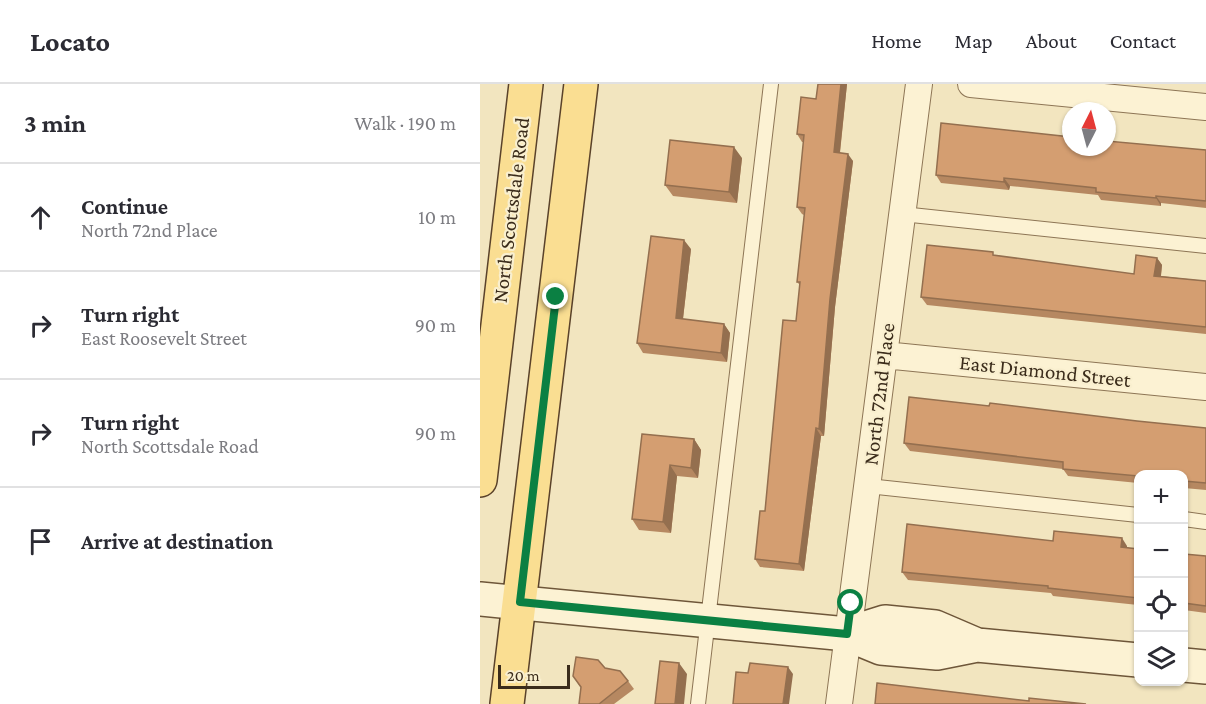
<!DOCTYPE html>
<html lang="en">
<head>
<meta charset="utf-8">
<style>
  body { margin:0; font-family:"Crimson Pro",serif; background:#f2f2f3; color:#2b2b33 }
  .controls { position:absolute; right:18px; bottom:18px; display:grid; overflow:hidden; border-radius:12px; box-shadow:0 2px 4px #0004 }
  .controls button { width:54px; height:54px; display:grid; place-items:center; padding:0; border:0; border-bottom:2px solid #e1e1e2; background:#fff; color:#2b2b33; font:30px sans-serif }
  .compass { position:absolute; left:582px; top:18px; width:54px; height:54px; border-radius:50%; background:#fff; box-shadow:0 2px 4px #0004; rotate:6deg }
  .scale { position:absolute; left:18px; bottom:15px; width:72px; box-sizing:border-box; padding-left:6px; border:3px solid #3b2c1b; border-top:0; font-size:16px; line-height:21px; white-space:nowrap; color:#3b2c1b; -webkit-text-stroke:4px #f9efcf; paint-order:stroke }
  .stop { position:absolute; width:18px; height:18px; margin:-14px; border:4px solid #0b8043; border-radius:50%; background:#fff }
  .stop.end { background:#0b8043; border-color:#fff; box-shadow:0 2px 6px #0008 }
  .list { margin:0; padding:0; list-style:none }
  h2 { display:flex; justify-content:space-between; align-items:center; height:78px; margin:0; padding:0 24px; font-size:26px }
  h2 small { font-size:20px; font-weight:400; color:#7c7c81 }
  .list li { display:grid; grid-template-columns:39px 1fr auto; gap:18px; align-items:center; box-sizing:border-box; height:108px; padding:0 24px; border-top:2px solid #e1e1e2 }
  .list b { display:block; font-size:22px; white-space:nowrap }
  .list p { margin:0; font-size:20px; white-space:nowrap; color:#7c7c81 }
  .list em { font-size:20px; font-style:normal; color:#7c7c81 }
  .icon { flex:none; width:33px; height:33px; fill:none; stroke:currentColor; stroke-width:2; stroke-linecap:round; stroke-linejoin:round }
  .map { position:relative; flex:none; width:726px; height:620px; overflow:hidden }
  header { display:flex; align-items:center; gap:36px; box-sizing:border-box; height:84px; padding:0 30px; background:#fff; border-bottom:2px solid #e1e1e2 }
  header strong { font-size:28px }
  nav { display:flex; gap:33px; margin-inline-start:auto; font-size:21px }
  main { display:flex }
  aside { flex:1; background:#fff }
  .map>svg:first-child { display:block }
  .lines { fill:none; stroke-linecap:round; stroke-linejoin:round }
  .lane-casing { stroke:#8d7555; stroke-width:16 }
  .street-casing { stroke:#8d7555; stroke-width:28 }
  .secondary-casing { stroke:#6e5639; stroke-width:36 }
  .primary-casing { stroke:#5a422a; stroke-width:36 }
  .lane { stroke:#fcf2d3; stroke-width:14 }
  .street { stroke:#fcf2d3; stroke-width:26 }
  .secondary { stroke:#fcf2d3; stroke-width:33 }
  .primary { stroke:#fade92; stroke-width:33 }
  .wall { fill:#b68861 }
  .shaded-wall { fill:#946f4f }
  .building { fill:#d49e71; stroke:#946f4f; stroke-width:1.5 }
  .route { stroke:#0b8043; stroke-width:8 }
  .labels { text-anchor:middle; stroke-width:4.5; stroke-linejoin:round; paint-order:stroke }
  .street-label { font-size:21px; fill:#3b2c1b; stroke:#f9efcf }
</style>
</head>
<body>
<header>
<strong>Locato</strong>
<nav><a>Home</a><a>Map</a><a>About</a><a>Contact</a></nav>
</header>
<main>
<aside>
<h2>3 min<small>Walk · 190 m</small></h2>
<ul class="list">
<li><svg class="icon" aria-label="ahead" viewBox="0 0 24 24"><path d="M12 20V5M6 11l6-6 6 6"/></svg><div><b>Continue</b><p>North 72nd Place</p></div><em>10 m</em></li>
<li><svg class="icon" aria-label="right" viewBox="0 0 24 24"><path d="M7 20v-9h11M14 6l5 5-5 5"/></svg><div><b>Turn right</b><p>East Roosevelt Street</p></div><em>90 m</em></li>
<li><svg class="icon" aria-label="right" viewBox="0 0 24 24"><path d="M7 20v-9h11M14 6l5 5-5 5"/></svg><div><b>Turn right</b><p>North Scottsdale Road</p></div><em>90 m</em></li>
<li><svg class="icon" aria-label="arrive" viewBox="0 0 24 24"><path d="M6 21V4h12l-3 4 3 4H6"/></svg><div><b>Arrive at destination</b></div></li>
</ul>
</aside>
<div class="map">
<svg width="726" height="620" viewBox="0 0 726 620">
  <rect width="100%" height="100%" fill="#f2e5bf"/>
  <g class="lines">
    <defs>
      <path id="lane" d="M422,130L726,162
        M388,402L658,431
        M704,435L726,438
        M218,620L291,0"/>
      <path id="street" d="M491,0L726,23
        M404,271L726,303
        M359,620L439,0"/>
      <path id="secondary" d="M0,515L367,550L401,564L457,569L497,561L658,576
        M367,550L405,538L455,543L497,561
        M704,581L726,583"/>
      <path id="primary" d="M0,396L46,0
        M27,620L101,0"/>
    </defs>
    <use href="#lane" class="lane-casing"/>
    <use href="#street" class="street-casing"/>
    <use href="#secondary" class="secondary-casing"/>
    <use href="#primary" class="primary-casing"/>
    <use href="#lane" class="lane"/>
    <use href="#street" class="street"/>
    <use href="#secondary" class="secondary"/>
    <use href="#primary" class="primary"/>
  </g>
  <path class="wall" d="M367,0L360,69L373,77L355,223L344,352H341L324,487L280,483L275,475L285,427L316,237L320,201L317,198L324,131L322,130L317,123L324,58H322L317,50L336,15Z
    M696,64L726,66V124L681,119V122L621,116L618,111L530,102L529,106L461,99L456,91Z
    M262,74L257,119L193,112L185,101Z
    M211,165L203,235L244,240L250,249L247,278L163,269L157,259Z
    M515,172L654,190L677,174L682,181L681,192L726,197V250L447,221L441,213Z
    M657,337L726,344V406L704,404V390H658V399L588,392L583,385L430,367L424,359Z
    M162,350L214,355L221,366L218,394L197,392L191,449L159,446L152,435Z
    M647,462V464L658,465V521L573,512L571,509L428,496L422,488Z
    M704,470L726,472V529L704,526Z
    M125,584L148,597L154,605L134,620H99L101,604L93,592Z"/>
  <path class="shaded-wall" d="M361,0H367L359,76L354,68Z
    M254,63L262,74L257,119L249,108Z
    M368,70L373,77L355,223L344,352L339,345L350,215Z
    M524,94L530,102L529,106L524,98Z
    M676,112L681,119V122L676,114Z
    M204,156L211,165L202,243L196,234Z
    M677,174L682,181L680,199L674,192Z
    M244,240L250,249L247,278L241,269Z
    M336,344L341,352L324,487L319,480Z
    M214,355L221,366L218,394L211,384Z
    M190,381L197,392L191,449L183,438Z
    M642,454L647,462V471L641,463Z
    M199,579L207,590L204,620H195Z
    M308,583L313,590L309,620H303Z"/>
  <path class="building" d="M338,0H361L354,68L368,70L350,215L339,345L336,344L319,480L275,475L280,427H285L303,236L316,237L320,198H317L325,124L317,123L324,51L317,50L321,13L336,15Z
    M461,39L591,53V63H627V57L726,66V117L676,112V114L616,108V104L524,94V98L456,91Z
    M190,56L254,63L249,108L185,101Z
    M171,152L204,156L196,234L244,240L241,269L157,259Z
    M447,161L513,168V171L654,190L656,171L677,174L674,192L726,197V243L441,213Z
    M429,313L509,322L510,319L657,337L726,344V399L704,397V390H658V392L583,385V378L424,359Z
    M162,350L214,355L211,384L190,381L183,438L152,435Z
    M427,440L573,457L574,447L642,454L641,463L658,465V514L568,504V502L422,488Z
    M704,470L726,472V522L704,519Z
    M96,573L118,576L125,584L140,587L148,597L119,620H99L101,603L93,592Z
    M180,577L199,579L195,620H175Z
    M270,579L308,583L303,620H253L256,588L268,589Z
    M397,599L549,617V614L606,620H395Z"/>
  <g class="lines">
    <path class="route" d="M76,213L40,518L367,550L371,519"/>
  </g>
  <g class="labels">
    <g class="street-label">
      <text transform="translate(31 126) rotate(-83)" y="7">North Scottsdale Road</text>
      <text transform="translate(565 287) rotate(6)" y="7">East Diamond Street</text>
      <text transform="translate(399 310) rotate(-83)" y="7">North 72nd Place</text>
    </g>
  </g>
</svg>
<div class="controls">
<button>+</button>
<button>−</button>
<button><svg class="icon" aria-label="locate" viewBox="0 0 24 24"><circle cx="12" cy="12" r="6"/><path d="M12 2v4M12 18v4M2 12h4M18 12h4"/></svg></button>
<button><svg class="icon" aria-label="layers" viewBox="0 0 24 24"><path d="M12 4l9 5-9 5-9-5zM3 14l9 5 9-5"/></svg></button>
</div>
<svg class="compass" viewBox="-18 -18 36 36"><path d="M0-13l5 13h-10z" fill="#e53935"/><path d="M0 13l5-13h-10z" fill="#7c7c81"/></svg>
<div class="scale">20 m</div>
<div class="stop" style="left:371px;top:519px"></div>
<div class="stop end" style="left:76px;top:213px"></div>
</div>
</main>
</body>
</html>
